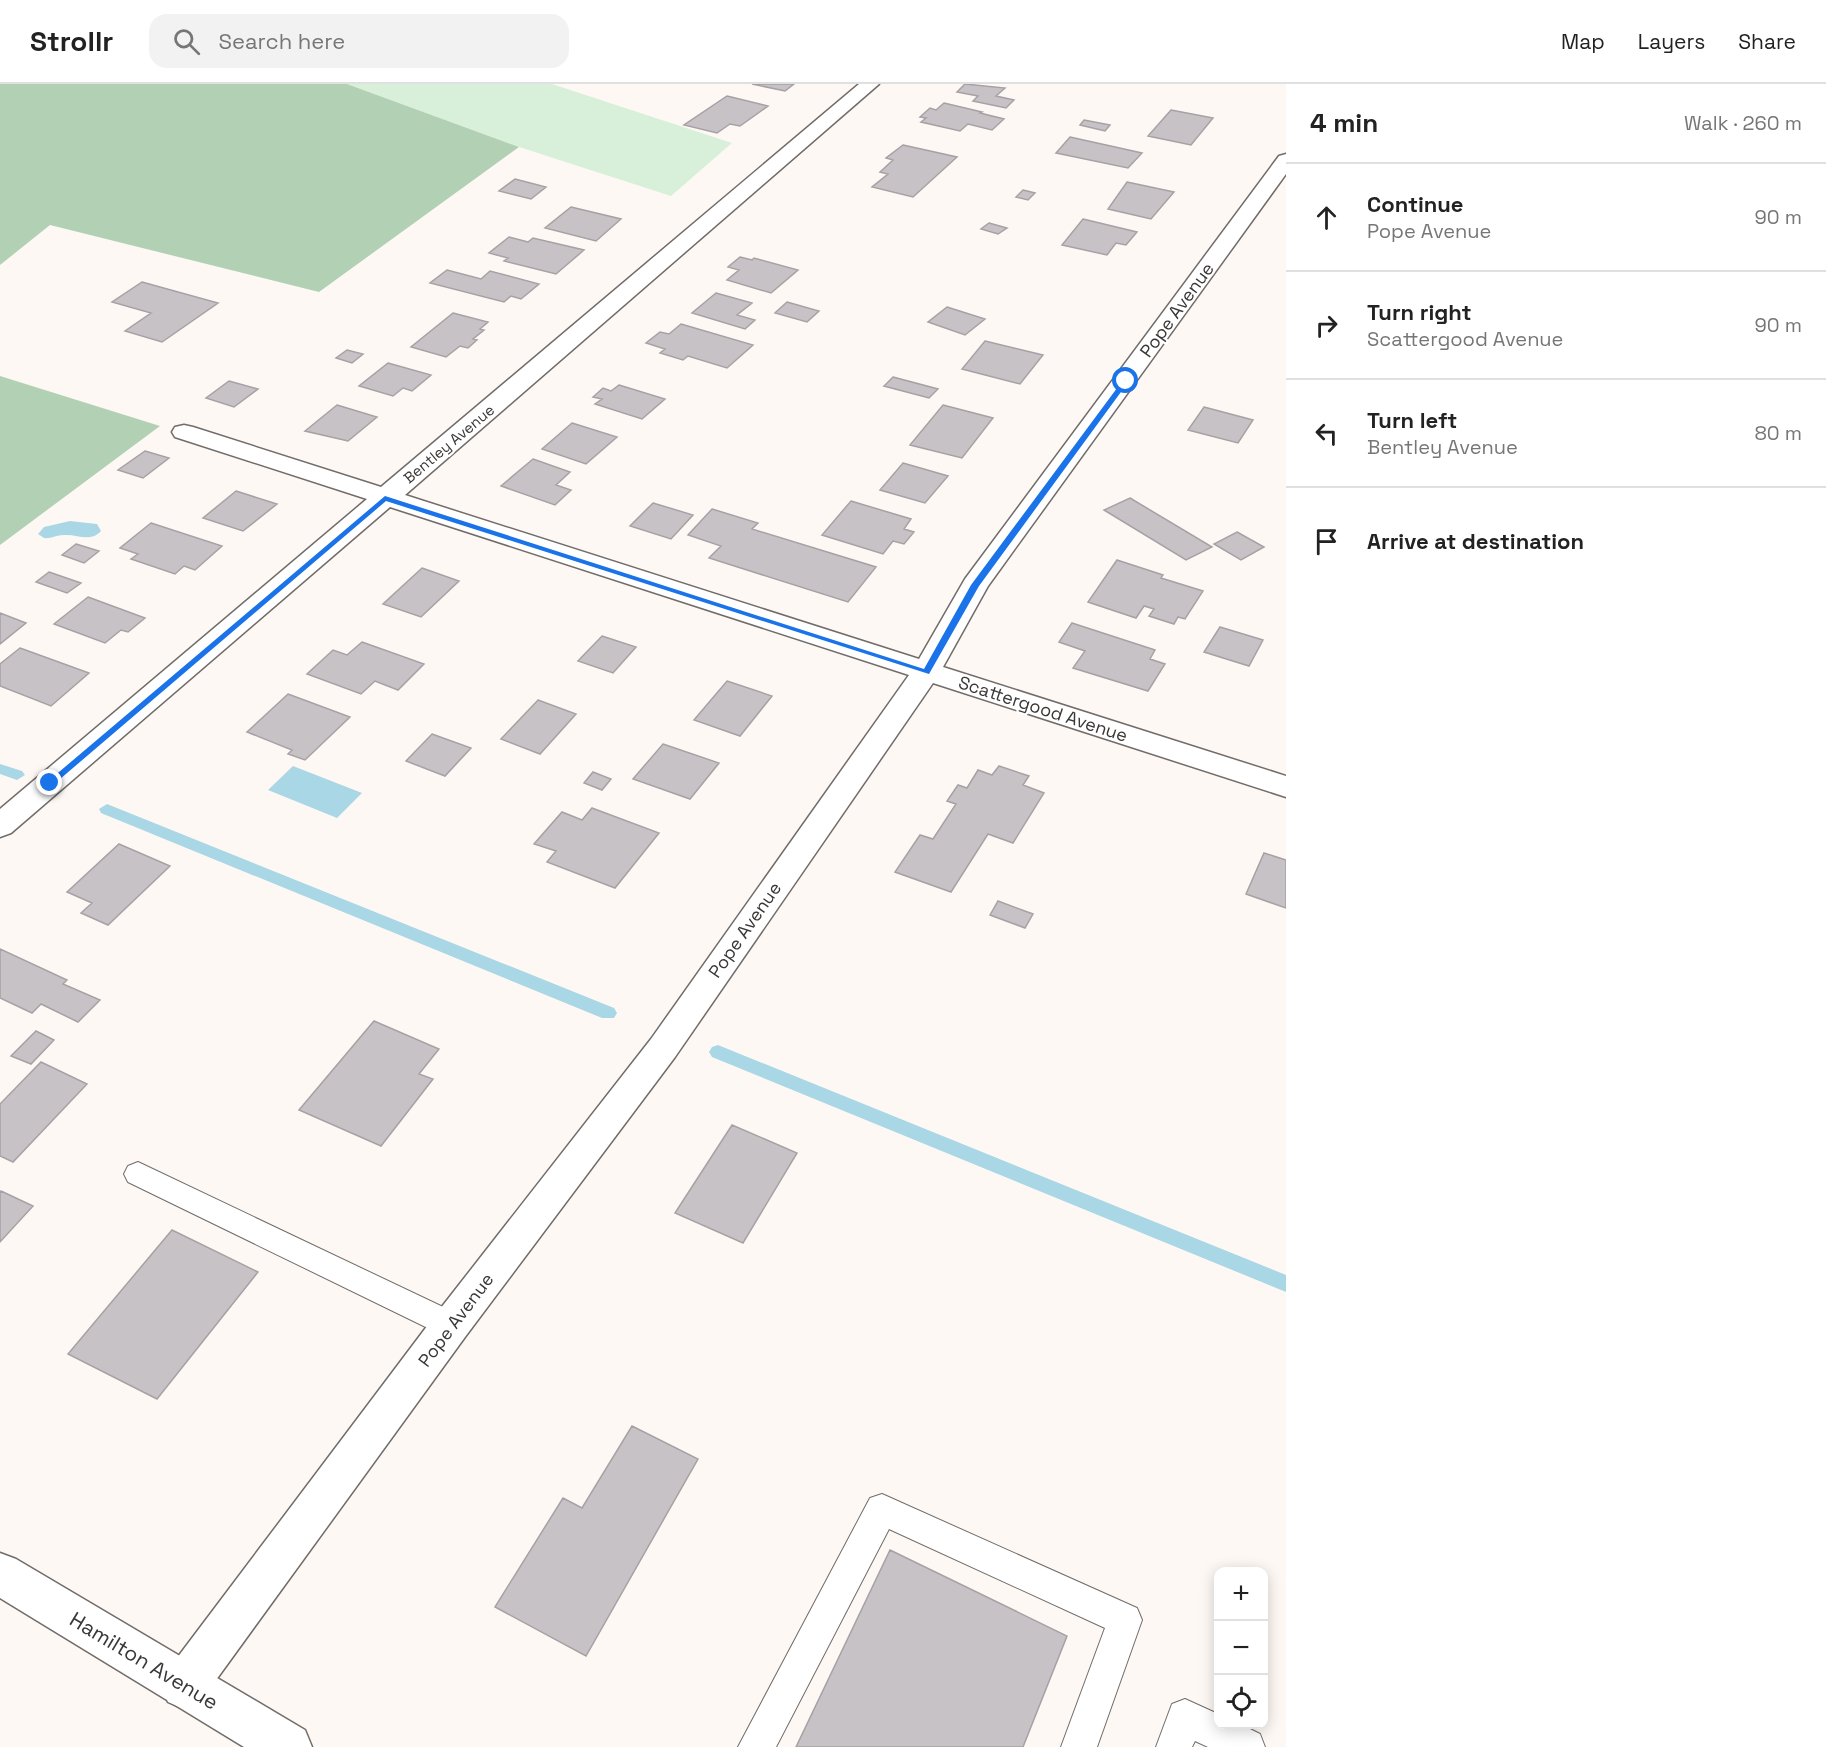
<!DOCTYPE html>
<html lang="en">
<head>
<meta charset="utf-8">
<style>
  body { margin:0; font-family:"Space Grotesk",sans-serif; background:#f2f2f2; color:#222 }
  .controls { position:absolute; right:18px; bottom:18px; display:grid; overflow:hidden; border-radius:12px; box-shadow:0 3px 15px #0003 }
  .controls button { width:54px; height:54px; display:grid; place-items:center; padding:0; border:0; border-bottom:2px solid #e0e0e0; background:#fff; color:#222; font:30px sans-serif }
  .stop { position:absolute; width:18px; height:18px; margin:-14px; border:4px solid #1a73e8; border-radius:50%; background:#fff }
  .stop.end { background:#1a73e8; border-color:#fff; box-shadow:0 2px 6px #0008 }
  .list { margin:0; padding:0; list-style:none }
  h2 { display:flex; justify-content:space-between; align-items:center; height:78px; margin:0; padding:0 24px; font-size:26px }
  h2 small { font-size:20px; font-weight:400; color:#767676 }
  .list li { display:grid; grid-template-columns:39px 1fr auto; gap:18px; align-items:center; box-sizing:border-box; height:108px; padding:0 24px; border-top:2px solid #e0e0e0 }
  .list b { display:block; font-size:22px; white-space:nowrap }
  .list p { margin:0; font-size:20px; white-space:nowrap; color:#767676 }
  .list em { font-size:20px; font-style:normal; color:#767676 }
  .icon { flex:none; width:33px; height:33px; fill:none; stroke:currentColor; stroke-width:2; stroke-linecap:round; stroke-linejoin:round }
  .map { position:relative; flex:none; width:1286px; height:1663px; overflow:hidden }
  header { display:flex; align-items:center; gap:36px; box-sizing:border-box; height:84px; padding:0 30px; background:#fff; border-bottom:2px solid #e0e0e0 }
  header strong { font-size:28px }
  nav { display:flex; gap:33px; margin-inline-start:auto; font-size:21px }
  .search { width:420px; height:54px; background:#f2f2f2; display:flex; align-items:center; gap:15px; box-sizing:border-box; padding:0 21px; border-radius:18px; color:#767676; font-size:22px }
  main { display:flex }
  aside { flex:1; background:#fff }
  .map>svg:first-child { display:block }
  .green { fill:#d8f0da }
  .forest { fill:#b2d0b4 }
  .water { fill:#aad7e5 }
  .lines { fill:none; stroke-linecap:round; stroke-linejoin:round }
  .stream { fill:#aad7e5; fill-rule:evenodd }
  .building { fill:#c7c2c6; stroke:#a7a1a5; stroke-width:1.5 }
  .lane-casing { stroke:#716c69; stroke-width:2 }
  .street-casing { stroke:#716c69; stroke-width:3 }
  .secondary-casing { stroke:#716c69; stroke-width:3 }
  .lane { fill:#fff; fill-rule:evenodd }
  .street { fill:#fff; fill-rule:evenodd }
  .secondary { fill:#fff; fill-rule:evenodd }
  .route { fill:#1a73e8 }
  .labels { text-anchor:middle; stroke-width:4.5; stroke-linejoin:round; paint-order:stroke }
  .far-street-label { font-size:15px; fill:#3a3837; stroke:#fff }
  .street-label { font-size:18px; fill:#3a3837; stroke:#fff }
  .near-street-label { font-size:21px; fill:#3a3837; stroke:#fff }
</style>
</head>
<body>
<header>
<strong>Strollr</strong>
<div class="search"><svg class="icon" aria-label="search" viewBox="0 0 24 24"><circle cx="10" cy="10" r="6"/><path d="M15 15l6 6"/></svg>Search here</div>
<nav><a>Map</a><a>Layers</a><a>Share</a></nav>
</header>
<main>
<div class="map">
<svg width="1286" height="1663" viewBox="0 0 1286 1663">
  <rect width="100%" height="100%" fill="#fef8f4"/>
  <path class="green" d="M347,0H552L732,59L671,112L519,63Z"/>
  <path class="forest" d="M0,0H347L519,63L319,208L50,141L0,181Z
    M0,292L160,342L0,461Z"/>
  <path class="water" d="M70,437L97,440L101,447C90,459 78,450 64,451C56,451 51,455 44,454L38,450L44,443Z
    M293,682L362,709L337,734L268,706Z"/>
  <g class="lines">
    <path class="stream" d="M0,680L22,687L25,691L17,696L0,690Z
      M107,720L614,924L617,929L614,934H602L101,729L99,725Z
      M718,961L1286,1191V1208L712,973L709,968L712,963Z"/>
  </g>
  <path class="building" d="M752,0H794L785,7Z
    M965,0L1005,4L996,12L1014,16L1006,24L973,17L978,12L957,8Z
    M727,12L768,22L740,42L730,40L717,49L684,41Z
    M944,19L982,28L980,29L1004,35L992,46L968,40L960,47L921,38L926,34L920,33L930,24L936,26Z
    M1171,26L1213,34L1191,61L1148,52Z
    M1084,36L1110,41L1105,47L1080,41Z
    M1070,53L1142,69L1128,84L1056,69Z
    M903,61L957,73L913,113L872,103L888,90L880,88L893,76L886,74Z
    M515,95L546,103L531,115L499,107Z
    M1127,98L1174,108L1151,135L1108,125Z
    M1023,106L1035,109L1028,116L1016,113Z
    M571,123L621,135L596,157L545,144Z
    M1083,135L1137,148L1126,161L1116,159L1107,171L1062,161Z
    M989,139L1007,144L998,150L981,145Z
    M509,153L528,158L533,154L584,166L556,190L504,177L508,174L489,169Z
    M740,173L752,176L754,174L798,186L771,209L727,196L739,186L728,183Z
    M447,186L481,195L490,187L539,200L521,215L511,212L504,218L430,199Z
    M142,198L218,219L162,258L125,247L151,229L112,218Z
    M716,209L752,219L737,231L755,236L745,245L692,229Z
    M787,218L819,227L807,238L775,229Z
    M947,223L985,235L965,251L928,238Z
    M453,229L488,238L480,245L484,246L473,255L477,256L468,264L460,262L446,273L411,263Z
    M681,240L753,261L727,284L688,272L683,276L660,269L665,265L646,259L660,248L669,250Z
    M985,257L1043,271L1020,300L962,285Z
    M347,266L363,270L352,279L336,274Z
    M388,279L431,291L412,307L403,304L393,312L359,302Z
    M893,293L938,305L929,314L884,302Z
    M229,297L258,305L234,323L206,314Z
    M619,301L665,315L642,335L595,320L602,315L593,313L603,304L611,307Z
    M337,321L377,333L348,357L305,347Z
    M943,321L993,334L962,374L910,361Z
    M1204,323L1253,336L1238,359L1188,346Z
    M572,339L617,353L586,380L542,365Z
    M145,367L169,374L143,394L118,386Z
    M533,375L570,388L556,401L571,406L555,421L501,402Z
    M903,379L948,392L925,419L880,406Z
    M236,407L277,420L243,447L203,434Z
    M1130,414L1212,463L1186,476L1104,426Z
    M851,417L911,435L904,445L914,448L904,460L893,457L883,470L822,451Z
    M653,419L693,431L671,455L630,442Z
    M712,425L758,439L752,445L876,483L848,518L709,474L721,462L688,451Z
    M151,439L222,462L195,486L184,482L175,490L131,475L138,470L120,464Z
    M1237,448L1264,463L1241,476L1214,460Z
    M76,460L99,467L84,479L62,471Z
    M1117,476L1163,491L1161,494L1203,507L1185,535L1178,533L1174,540L1149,532L1154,525L1144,522L1136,534L1088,518Z
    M422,484L459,497L421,533L383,520Z
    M49,488L81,499L67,509L36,498Z
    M88,513L145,534L128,548L121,546L105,559L54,540Z
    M0,529L26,539L0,560Z
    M1072,539L1155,566L1150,575L1165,580L1148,607L1073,584L1085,567L1059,558Z
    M1220,543L1263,556L1249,582L1204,568Z
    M602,552L636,563L613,589L578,577Z
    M362,558L424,580L398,606L375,597L361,610L307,590L333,566L347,571Z
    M20,564L89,589L51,622L0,602V580Z
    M727,597L772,612L740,652L694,636Z
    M288,610L350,633L305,676L288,670L292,666L247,648Z
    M538,616L576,630L540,670L501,655Z
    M432,650L471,664L445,692L406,677Z
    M663,660L719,679L690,715L633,695Z
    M999,682L1029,692L1023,701L1044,709L1013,759L988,750L951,808L895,788L920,751L933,755L956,720L947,717L958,701L967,704L978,686L992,691Z
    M593,688L611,695L602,706L584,699Z
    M592,724L659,749L615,804L547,778L556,767L534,760L562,728L582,736Z
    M119,760L170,782L108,841L81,829L92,819L67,808Z
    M1264,769L1286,776V824L1246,810Z
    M998,817L1033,830L1025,844L990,831Z
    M0,865L67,896L63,900L100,916L78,938L41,920L32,929L0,914Z
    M374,937L439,965L419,990L433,995L381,1062L299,1026Z
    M36,947L54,956L31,980L11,972Z
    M41,978L87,1000L13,1078L0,1072V1020Z
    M732,1041L797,1069L743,1159L675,1129Z
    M1,1107L33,1122L0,1158V1109Z
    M172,1146L258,1188L157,1315L68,1270Z
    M632,1342L698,1375L586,1572L495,1523L563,1414L582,1424Z
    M890,1466L1067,1552L1023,1663H796Z"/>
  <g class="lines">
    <defs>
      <path id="lane" d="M138,1078L462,1232L466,1241L462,1250L451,1254L440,1250L128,1098L124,1090L128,1082Z
        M882,1410L1137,1524L1142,1536L1097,1663H1061L1105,1544L889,1445L776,1663H738L870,1414Z
        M1185,1615L1218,1630V1640H1240L1260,1650L1265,1663H1208L1195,1657L1192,1663H1156L1172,1620Z"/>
      <path id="street" d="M859,0H879L405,411L919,575L965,495L1279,72L1286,70V90L988,502L943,583L1286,692V713L933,599L675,973L465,1253L200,1618L184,1625L168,1618L161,1602L168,1586L437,1229L651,955L909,591L390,423L11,749L0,753V725L367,415L175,353L172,348L175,343L184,341L193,343L381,403Z"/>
      <path id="secondary" d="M0,1469L16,1475L305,1646L312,1663H244L0,1514Z"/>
    </defs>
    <use href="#lane" class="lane-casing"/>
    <use href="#street" class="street-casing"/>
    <use href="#secondary" class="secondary-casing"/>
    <use href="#lane" class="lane"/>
    <use href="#street" class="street"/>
    <use href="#secondary" class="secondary"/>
  </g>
  <path class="route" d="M1123,296L1129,297L979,502L929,590L386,417L53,701L46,699L385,412L924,585L971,501Z"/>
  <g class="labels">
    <g class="far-street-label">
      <text transform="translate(449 360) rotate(-40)" y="5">Bentley Avenue</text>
    </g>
    <g class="street-label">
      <text transform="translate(1177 226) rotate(-54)" y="6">Pope Avenue</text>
      <text transform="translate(1043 625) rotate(18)" y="6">Scattergood Avenue</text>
      <text transform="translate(745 846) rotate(-55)" y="6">Pope Avenue</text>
      <text transform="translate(456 1236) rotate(-53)" y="6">Pope Avenue</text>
    </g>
    <g class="near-street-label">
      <text transform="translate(144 1577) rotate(31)" y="7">Hamilton Avenue</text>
    </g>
  </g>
</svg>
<div class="controls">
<button>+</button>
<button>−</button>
<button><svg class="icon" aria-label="locate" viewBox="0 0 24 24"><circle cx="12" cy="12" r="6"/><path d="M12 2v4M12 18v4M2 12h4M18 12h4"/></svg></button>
</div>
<div class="stop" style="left:1126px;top:297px"></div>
<div class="stop end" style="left:50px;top:699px"></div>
</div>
<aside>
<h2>4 min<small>Walk · 260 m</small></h2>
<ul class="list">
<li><svg class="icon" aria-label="ahead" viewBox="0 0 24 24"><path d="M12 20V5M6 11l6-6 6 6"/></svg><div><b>Continue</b><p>Pope Avenue</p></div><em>90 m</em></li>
<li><svg class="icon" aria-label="right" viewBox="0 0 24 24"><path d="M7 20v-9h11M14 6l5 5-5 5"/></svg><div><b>Turn right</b><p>Scattergood Avenue</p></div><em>90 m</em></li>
<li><svg class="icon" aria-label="left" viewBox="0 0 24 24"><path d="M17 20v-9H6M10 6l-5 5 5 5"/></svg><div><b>Turn left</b><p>Bentley Avenue</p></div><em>80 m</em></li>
<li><svg class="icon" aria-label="arrive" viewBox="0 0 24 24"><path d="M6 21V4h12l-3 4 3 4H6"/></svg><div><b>Arrive at destination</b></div></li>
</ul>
</aside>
</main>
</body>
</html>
